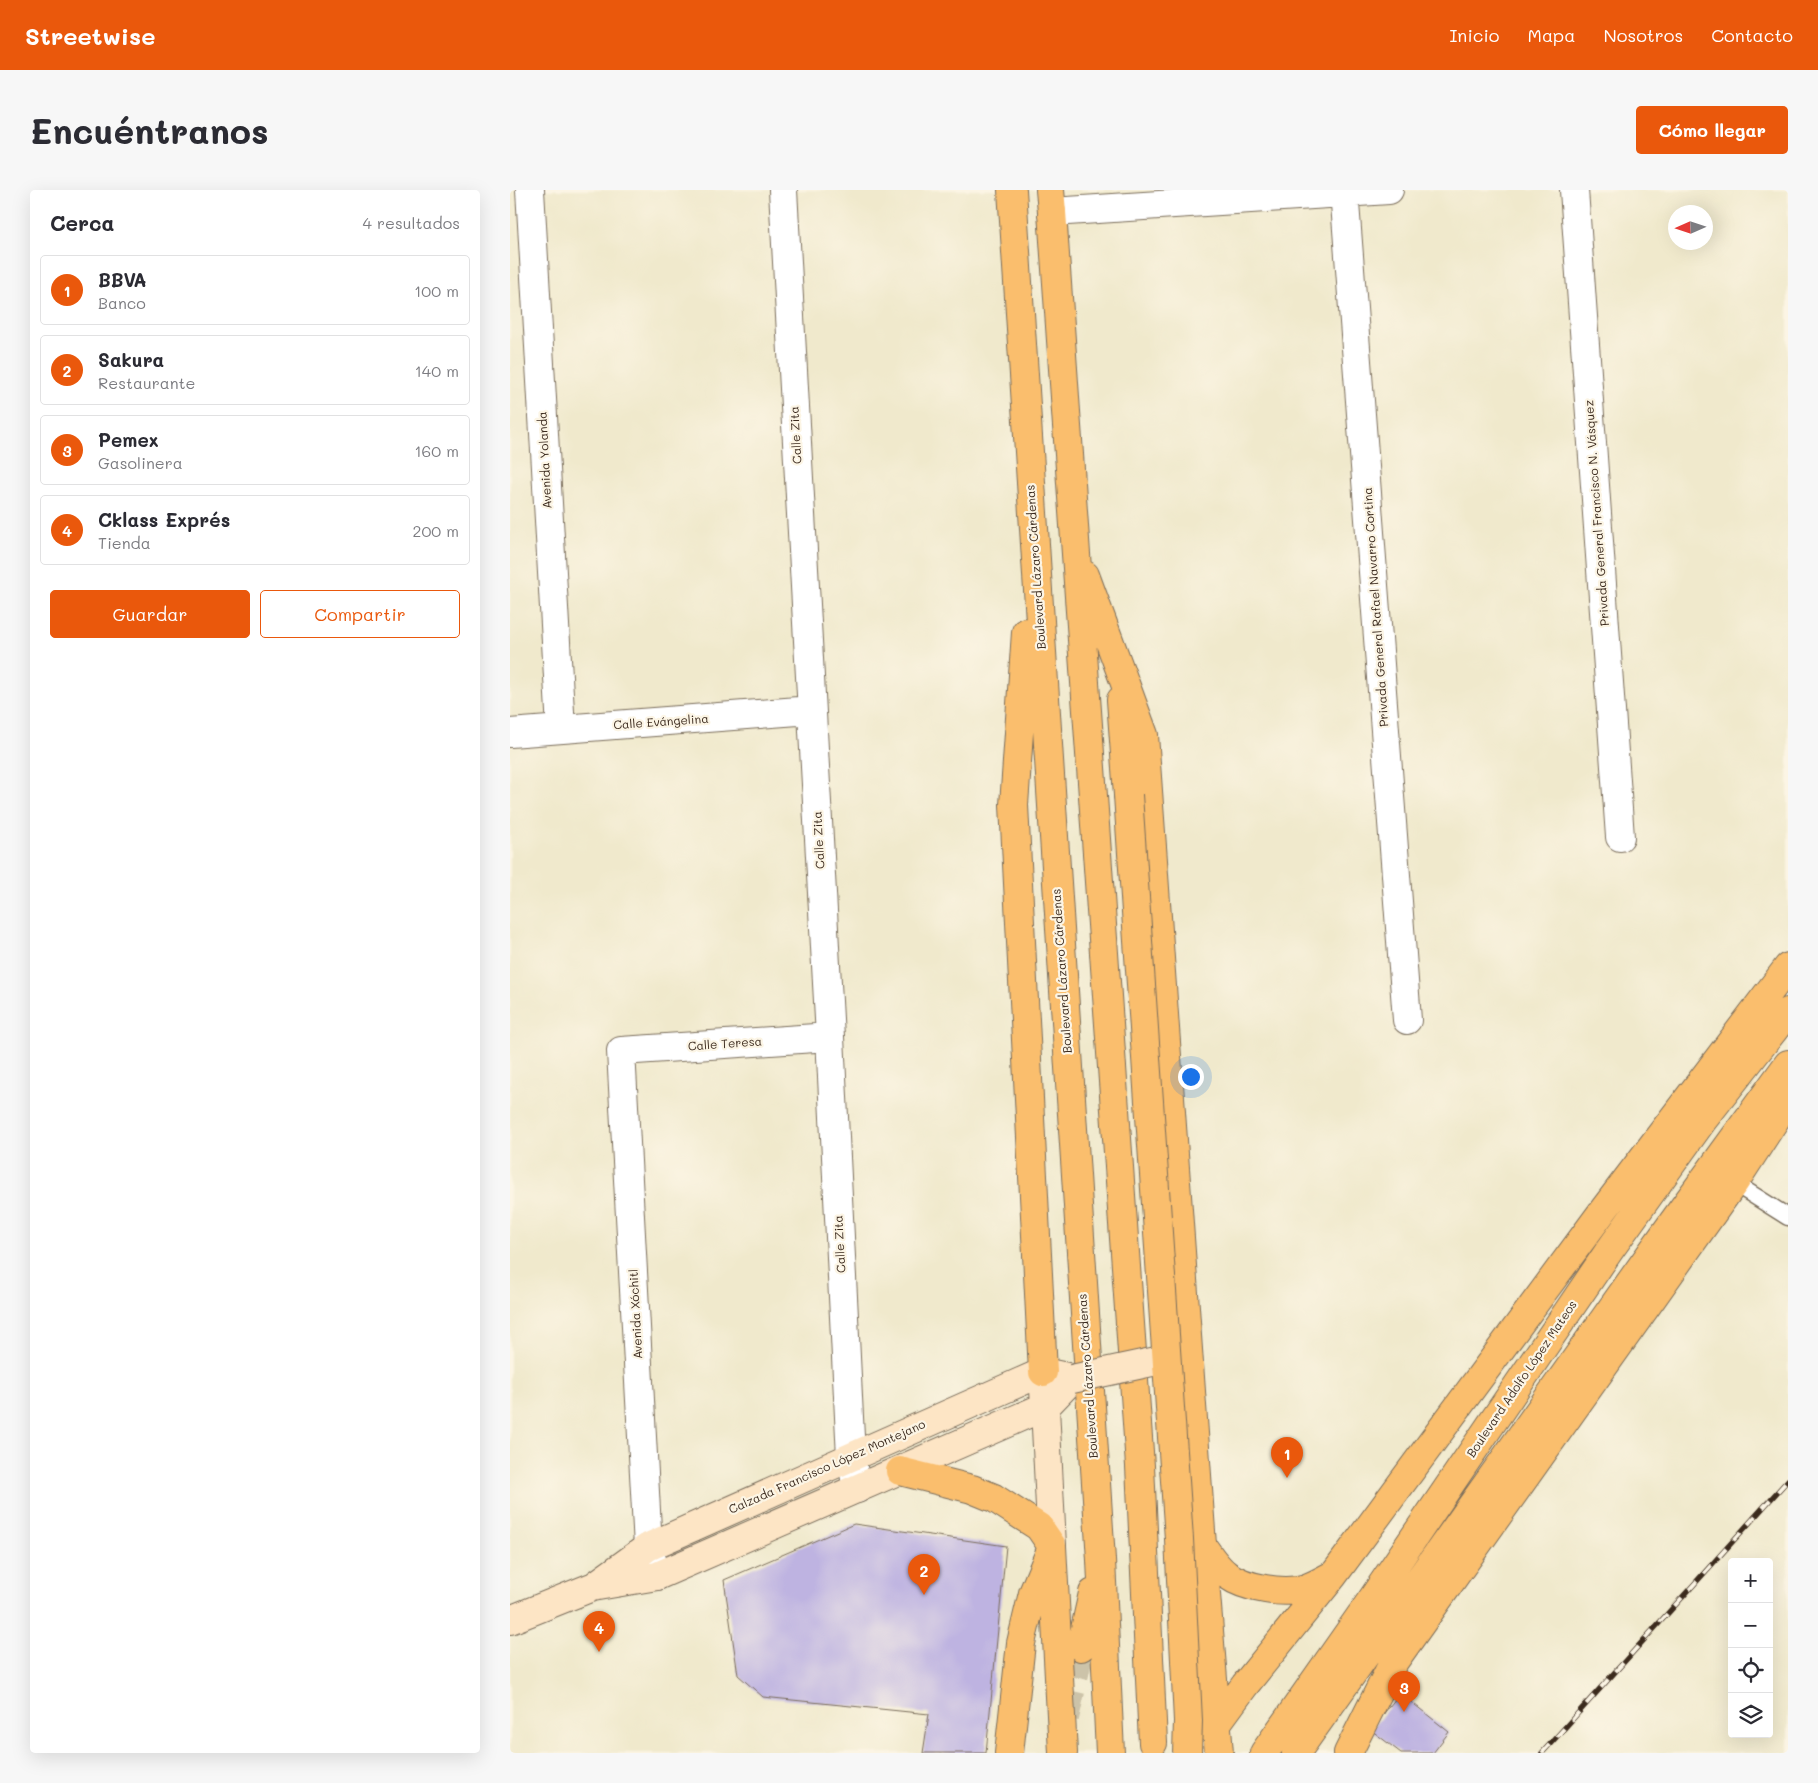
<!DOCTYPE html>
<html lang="es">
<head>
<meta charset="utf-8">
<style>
  body { margin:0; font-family:Mali,sans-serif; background:#f7f7f7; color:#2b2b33 }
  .controls { position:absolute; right:15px; bottom:15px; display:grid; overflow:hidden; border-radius:5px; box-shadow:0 5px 20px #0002 }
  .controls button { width:45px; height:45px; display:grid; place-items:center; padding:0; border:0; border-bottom:1px solid #e1e1e2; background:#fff; color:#2b2b33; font:25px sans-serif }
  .compass { position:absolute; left:1158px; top:15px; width:45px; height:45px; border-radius:50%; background:#fff; box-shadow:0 5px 20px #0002; rotate:267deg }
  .you { position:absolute; left:680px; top:886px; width:18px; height:18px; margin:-12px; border:4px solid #fff; border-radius:50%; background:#1a73e8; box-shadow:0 0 0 8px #1a73e833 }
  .badge { display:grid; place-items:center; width:32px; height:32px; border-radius:50%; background:#ea580c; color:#fff; font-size:16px; font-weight:700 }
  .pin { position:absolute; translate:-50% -41px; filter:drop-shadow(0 1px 2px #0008) }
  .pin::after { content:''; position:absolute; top:26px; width:18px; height:15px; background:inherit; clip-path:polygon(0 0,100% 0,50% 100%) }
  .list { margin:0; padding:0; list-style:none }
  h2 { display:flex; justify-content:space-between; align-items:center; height:65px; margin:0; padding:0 20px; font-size:21px }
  h2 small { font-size:16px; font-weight:400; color:#7c7c81 }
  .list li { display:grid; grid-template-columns:32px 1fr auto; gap:15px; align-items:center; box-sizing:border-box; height:70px; margin:0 10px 10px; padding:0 10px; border:1px solid #e1e1e2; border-radius:5px }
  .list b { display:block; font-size:19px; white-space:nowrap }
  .list p { margin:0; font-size:16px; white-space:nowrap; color:#7c7c81 }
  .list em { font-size:16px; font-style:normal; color:#7c7c81 }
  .actions { display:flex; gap:10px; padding:15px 20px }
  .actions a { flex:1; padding:11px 0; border:1px solid #ea580c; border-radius:5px; text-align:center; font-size:18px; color:#ea580c }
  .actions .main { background:#ea580c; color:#fff }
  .icon { flex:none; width:28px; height:28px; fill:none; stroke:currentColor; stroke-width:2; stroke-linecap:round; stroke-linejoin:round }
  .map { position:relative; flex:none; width:1278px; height:1563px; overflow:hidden; border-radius:5px }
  header { display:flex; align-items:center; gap:30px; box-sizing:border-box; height:70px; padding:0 25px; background:#ea580c; color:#fff }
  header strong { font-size:24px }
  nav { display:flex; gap:28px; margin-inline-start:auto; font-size:18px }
  .intro { display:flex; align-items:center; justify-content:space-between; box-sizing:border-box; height:120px; padding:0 30px }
  h1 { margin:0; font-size:35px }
  .button { padding:12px 22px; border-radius:5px; background:#ea580c; color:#fff; font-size:18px; font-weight:700 }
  main { display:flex; gap:30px; padding:0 30px }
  aside { flex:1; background:#fff; border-radius:5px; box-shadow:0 5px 20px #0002 }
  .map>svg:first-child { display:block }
  .building { fill:#beb3e1 }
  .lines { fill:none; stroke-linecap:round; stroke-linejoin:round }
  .highway-tunnel { stroke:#ccc3a9; stroke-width:28; stroke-dasharray:28 14; stroke-linecap:butt }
  .lane-casing { stroke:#7a6d5b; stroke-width:19 }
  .street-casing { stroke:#7a6d5b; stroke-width:30 }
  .secondary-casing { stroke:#7a6d5b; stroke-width:30 }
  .primary-casing { stroke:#7a6d5b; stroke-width:30 }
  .highway-casing { stroke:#7a6d5b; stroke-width:30 }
  .lane { stroke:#fff; stroke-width:16 }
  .street { stroke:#fff; stroke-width:28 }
  .secondary { stroke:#fde5c5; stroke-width:28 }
  .primary { stroke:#fabe6d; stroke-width:28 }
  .highway { stroke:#fabe6d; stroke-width:28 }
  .rail-casing { stroke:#3b2a1e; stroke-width:5.5 }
  .rail { stroke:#fcf5e5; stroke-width:4; stroke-dasharray:11; stroke-linecap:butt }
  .secondary-bridge-casing { stroke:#7a6d5b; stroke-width:30; stroke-linecap:butt }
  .highway-bridge-casing { stroke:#7a6d5b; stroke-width:30; stroke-linecap:butt }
  .secondary-bridge { stroke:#fde5c5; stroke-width:28 }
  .highway-bridge { stroke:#fabe6d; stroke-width:28 }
  .labels { text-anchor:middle; stroke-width:4.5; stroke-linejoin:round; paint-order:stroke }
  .street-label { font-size:12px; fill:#3b2a1e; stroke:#fcf5e5 }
</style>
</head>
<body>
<header>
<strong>Streetwise</strong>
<nav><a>Inicio</a><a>Mapa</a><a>Nosotros</a><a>Contacto</a></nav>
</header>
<div class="intro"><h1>Encuéntranos</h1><a class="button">Cómo llegar</a></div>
<main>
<aside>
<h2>Cerca<small>4 resultados</small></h2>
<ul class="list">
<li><span class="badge">1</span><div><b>BBVA</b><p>Banco</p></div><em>100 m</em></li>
<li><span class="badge">2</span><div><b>Sakura</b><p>Restaurante</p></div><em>140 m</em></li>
<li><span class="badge">3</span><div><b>Pemex</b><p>Gasolinera</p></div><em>160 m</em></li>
<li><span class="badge">4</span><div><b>Cklass Exprés</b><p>Tienda</p></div><em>200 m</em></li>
</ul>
<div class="actions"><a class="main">Guardar</a><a>Compartir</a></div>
</aside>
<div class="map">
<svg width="1278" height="1563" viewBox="0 0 1278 1563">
  <rect width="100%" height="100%" fill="#fcf5e5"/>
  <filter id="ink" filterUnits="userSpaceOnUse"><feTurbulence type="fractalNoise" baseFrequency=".02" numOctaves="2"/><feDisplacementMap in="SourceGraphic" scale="10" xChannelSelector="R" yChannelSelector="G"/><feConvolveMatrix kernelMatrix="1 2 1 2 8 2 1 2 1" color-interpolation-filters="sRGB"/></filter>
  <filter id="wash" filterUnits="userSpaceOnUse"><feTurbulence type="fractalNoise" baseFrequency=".0096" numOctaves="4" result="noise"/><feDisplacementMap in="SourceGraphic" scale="20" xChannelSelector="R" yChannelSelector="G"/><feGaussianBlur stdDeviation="1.12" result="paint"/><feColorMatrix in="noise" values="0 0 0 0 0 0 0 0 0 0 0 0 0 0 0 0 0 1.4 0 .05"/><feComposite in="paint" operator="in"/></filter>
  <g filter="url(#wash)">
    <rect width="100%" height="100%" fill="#f0e9cc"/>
    <g id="blocks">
      <path class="building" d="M344,1334L496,1356L476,1563H413L419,1524L253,1507L228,1485L214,1390Z
        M890,1503L939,1542L923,1563H891L861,1540Z"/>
    </g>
  </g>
  <g filter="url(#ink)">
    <use href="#blocks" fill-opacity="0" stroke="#7a6d5b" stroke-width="1"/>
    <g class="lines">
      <path class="highway-tunnel" d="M555,1528L571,1457"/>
      <defs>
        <path id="lane" d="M1224,993L1278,1027"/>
        <path id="street" d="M20,0L51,539
          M273,0L320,847L341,1267L347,1299
          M834,0L897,830
          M1064,0L1110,647
          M542,22L879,0
          M0,543L301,520
          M147,1386L138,1357L111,861L320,847"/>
        <path id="secondary" d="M534,1198L542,1356
          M87,1394L138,1357L533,1182L557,1187
          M0,1430L82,1397L147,1386L536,1216L562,1189"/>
        <path id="primary" d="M540,0L542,22"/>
        <path id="highway" d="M502,0L591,1370L600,1563
          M542,22L630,1276L643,1553
          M575,385L634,545L692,1355L709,1563
          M516,442L504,615L533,1182
          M611,510L618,605
          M390,1281L462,1299L484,1308L529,1337L542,1356L553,1563
          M692,1355C699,1365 706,1377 717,1385C735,1398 774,1405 796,1398C805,1395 813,1390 821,1386
          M571,1457L583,1403
          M702,1540L735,1495L823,1386L1095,1018L1278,777
          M499,1563L511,1453L523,1403L540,1362
          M754,1563L860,1412L1099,1061L1193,930L1278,822
          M786,1563L1163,1032L1278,874
          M838,1563L883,1473L1224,993L1278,910"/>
      </defs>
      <use href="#lane" class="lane-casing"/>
      <use href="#street" class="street-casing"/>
      <use href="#secondary" class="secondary-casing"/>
      <use href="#primary" class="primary-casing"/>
      <use href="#highway" class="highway-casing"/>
      <use href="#lane" class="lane"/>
      <use href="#street" class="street"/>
      <use href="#secondary" class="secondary"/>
      <use href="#primary" class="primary"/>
      <use href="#highway" class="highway"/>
      <defs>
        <path id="rail" d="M1032,1563L1278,1290"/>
      </defs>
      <use href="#rail" class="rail-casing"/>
      <use href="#rail" class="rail"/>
      <defs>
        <path id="secondary-bridge" d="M562,1189L656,1169"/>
        <path id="highway-bridge" d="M618,605L669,1349L678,1531L677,1563"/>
      </defs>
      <use href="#secondary-bridge" class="secondary-bridge-casing"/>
      <use href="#highway-bridge" class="highway-bridge-casing"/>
      <use href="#secondary-bridge" class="secondary-bridge"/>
      <use href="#highway-bridge" class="highway-bridge"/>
    </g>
  </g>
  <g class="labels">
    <g class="street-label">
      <text transform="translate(286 245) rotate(-93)" y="4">Calle Zita</text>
      <text transform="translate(35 270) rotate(-93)" y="4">Avenida Yolanda</text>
      <text transform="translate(1087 323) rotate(-94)" y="4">Privada General Francisco N. Vásquez</text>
      <text transform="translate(526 377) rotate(-94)" y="4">Boulevard Lázaro Cárdenas</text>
      <text transform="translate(866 417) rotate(-94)" y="4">Privada General Rafael Navarro Cortina</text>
      <text transform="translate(151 532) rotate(-4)" y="4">Calle Evángelina</text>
      <text transform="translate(309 650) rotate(-93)" y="4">Calle Zita</text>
      <text transform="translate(552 781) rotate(-94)" y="4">Boulevard Lázaro Cárdenas</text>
      <text transform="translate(215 854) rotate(-4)" y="4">Calle Teresa</text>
      <text transform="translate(330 1054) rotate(-93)" y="4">Calle Zita</text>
      <text transform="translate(126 1124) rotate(-93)" y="4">Avenida Xóchitl</text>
      <text transform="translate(578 1186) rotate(-94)" y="4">Boulevard Lázaro Cárdenas</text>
      <text transform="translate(1012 1189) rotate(-56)" y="4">Boulevard Adolfo López Mateos</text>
      <text transform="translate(317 1277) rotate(-24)" y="4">Calzada Francisco López Montejano</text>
    </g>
  </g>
</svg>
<div class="controls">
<button>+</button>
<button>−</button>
<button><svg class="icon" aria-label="locate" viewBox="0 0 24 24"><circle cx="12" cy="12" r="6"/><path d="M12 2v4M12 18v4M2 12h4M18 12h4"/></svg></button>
<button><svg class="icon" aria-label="layers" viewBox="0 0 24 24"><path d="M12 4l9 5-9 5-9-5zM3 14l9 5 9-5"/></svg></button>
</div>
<svg class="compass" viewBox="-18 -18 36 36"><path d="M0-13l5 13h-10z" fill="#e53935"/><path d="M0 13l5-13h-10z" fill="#7c7c81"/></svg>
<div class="you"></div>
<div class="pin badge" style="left:777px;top:1288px">1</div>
<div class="pin badge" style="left:414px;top:1405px">2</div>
<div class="pin badge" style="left:894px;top:1522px">3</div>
<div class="pin badge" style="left:89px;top:1462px">4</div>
</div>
</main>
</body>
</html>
